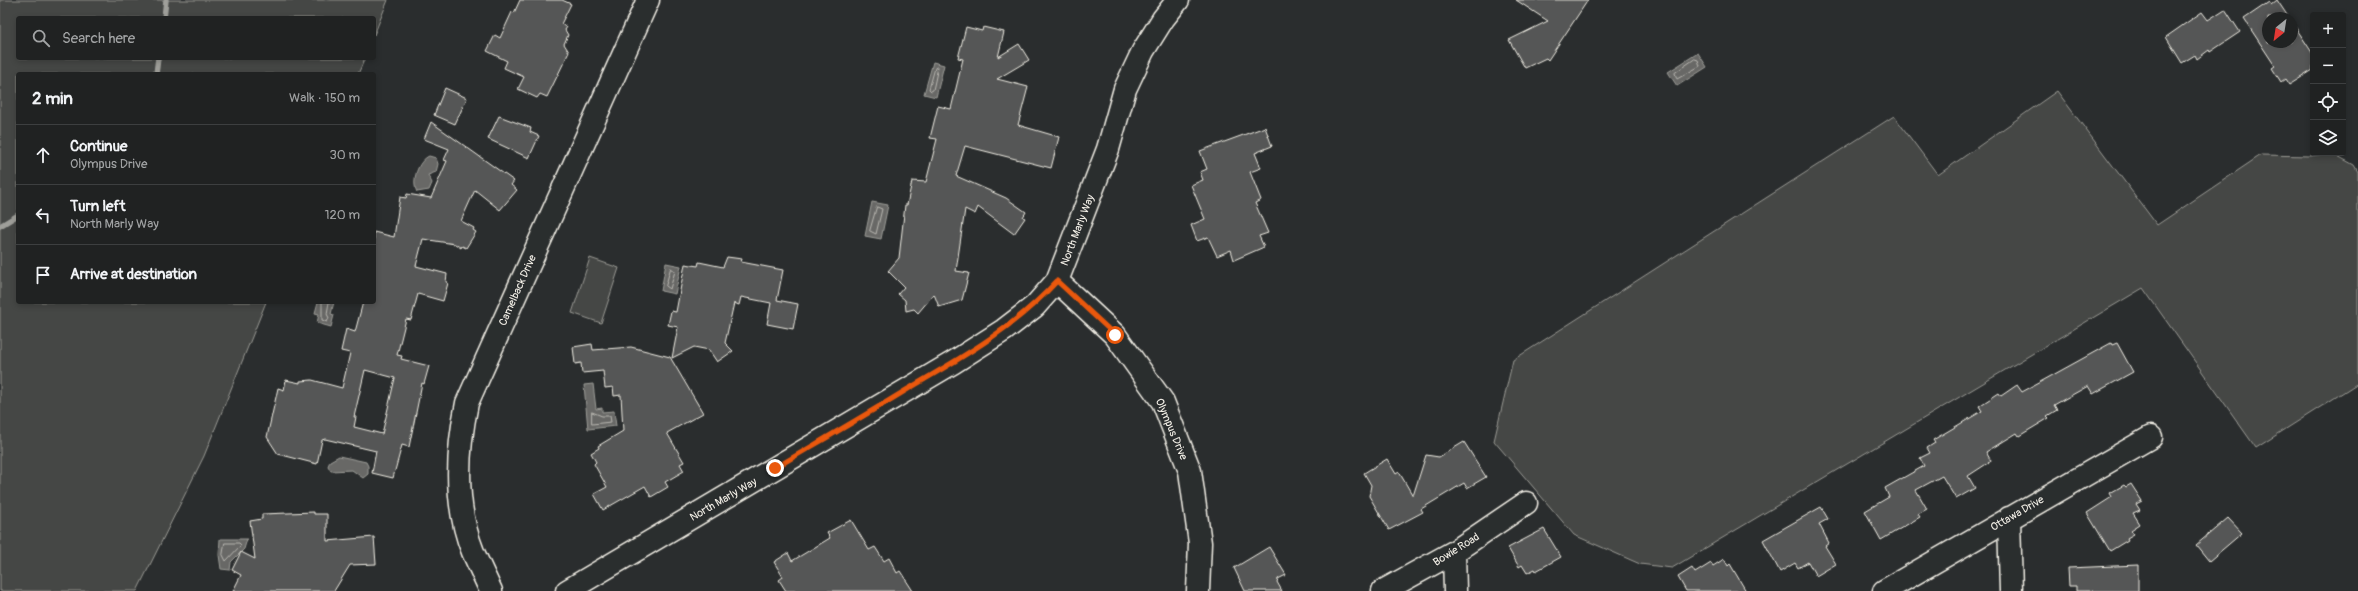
<!DOCTYPE html>
<html lang="en">
<head>
<meta charset="utf-8">
<style>
  body { margin:0; font-family:Pangolin,sans-serif; background:#2d2f2f; color:#f1f3f6 }
  .controls { position:absolute; right:12px; top:12px; display:grid; overflow:hidden; border-radius:4px; box-shadow:0 2px 6px #0003 }
  .controls button { width:36px; height:36px; display:grid; place-items:center; padding:0; border:0; border-bottom:1px solid #3d3f40; background:#202222; color:#f1f3f6; font:20px sans-serif }
  .compass { position:absolute; left:2262px; top:12px; width:36px; height:36px; border-radius:50%; background:#202222; box-shadow:0 2px 6px #0003; rotate:210deg }
  .stop { position:absolute; width:12px; height:12px; margin:-9px; border:3px solid #ea580c; border-radius:50%; background:#fff }
  .stop.end { background:#ea580c; border-color:#fff; box-shadow:0 1px 4px #0008 }
  .list { margin:0; padding:0; list-style:none }
  h2 { display:flex; justify-content:space-between; align-items:center; height:52px; margin:0; padding:0 16px; font-size:17px }
  h2 small { font-size:13px; font-weight:400; color:#a2a4a5 }
  .list li { display:grid; grid-template-columns:26px 1fr auto; gap:12px; align-items:center; box-sizing:border-box; height:60px; padding:0 16px; border-top:1px solid #3d3f40 }
  .list b { display:block; font-size:15px; white-space:nowrap }
  .list p { margin:0; font-size:13px; white-space:nowrap; color:#a2a4a5 }
  .list em { font-size:13px; font-style:normal; color:#a2a4a5 }
  .icon { flex:none; width:22px; height:22px; fill:none; stroke:currentColor; stroke-width:2; stroke-linecap:round; stroke-linejoin:round }
  .map { position:relative; flex:none; width:2358px; height:591px; overflow:hidden }
  .search { position:absolute; background:#202222; box-shadow:0 2px 6px #0003; left:16px; top:16px; width:360px; height:44px; display:flex; align-items:center; gap:10px; box-sizing:border-box; padding:0 14px; border-radius:4px; color:#a2a4a5; font-size:15px }
  .panel { position:absolute; background:#202222; box-shadow:0 2px 6px #0003; left:16px; top:72px; width:360px; height:232px; border-radius:4px }
  .map>svg:first-child { display:block }
  .green { fill:#444645; stroke:#9c9c96 }
  .water { fill:#676866; stroke:#9f9f9a }
  .lines { fill:none; stroke-linecap:round; stroke-linejoin:round }
  .shore { stroke:#bcbab4; stroke-width:1 }
  .stream { stroke:#9f9f9a; stroke-width:5.5 }
  .building { fill:#555756; stroke:#f4f1e8; fill-rule:evenodd }
  .minor-casing { stroke:#f4f1e8; stroke-width:25 }
  .minor { stroke:#2a2d2e; stroke-width:22 }
  .route { stroke:#ea580c; stroke-width:5 }
  .labels { text-anchor:middle; stroke-width:3; stroke-linejoin:round; paint-order:stroke }
  .street-label { font-size:11px; fill:#f4f1e8; stroke:#2a2d2e }
</style>
</head>
<body>
<div class="map">
<svg width="2358" height="591" viewBox="0 0 2358 591">
  <rect width="100%" height="100%" fill="#2a2d2e"/>
  <filter id="ink" filterUnits="userSpaceOnUse"><feTurbulence type="fractalNoise" baseFrequency=".025" numOctaves="2"/><feDisplacementMap in="SourceGraphic" scale="8" xChannelSelector="R" yChannelSelector="G"/><feConvolveMatrix kernelMatrix="1 2 1 2 8 2 1 2 1" color-interpolation-filters="sRGB"/></filter>
  <g filter="url(#ink)">
    <path class="green" d="M0,0H388L374,35V18H18V58H365L358,74H18V302H266L204,456L137,591H0Z
      M2057,91L2157,225L2261,155L2310,156L2332,153L2354,165L2358,172V383L2256,448L2143,288L1672,568L1640,564L1574,535L1494,441L1513,360L1894,116L1938,175Z
      M590,258L619,268L601,323L572,313Z"/>
    <path class="water" d="M1698,53L1707,67L1677,86L1668,72Z
      M933,62L944,65L936,97L924,94Z
      M429,156L436,158L438,164L436,172L428,175L432,183L429,190L417,192C411,181 418,161 429,156Z
      M872,202L888,205L881,239L865,236Z
      M666,263L681,266L675,294L661,291Z
      M318,302H334L331,314L334,315L331,327L317,323L319,314L315,313Z
      M593,384L596,409L602,408V412L614,411L616,426L588,429L584,385Z
      M339,456L366,462L368,466V474L363,478L352,470L331,471L328,466L330,461Z
      M220,539H247L244,549L231,562L230,570L221,569L219,555Z"/>
    <g class="lines">
      <path class="shore" d="M1695,59L1698,60L1700,66L1677,79L1675,73Z
        M938,67L933,90L931,91L929,89L935,68Z
        M877,207L882,209L876,234L870,231Z
        M671,268L675,271L670,289L666,286Z
        M322,302V320L327,322L329,318L327,314L329,302
        M592,412L602,416H610L611,422L592,424Z
        M225,543H239L241,545L226,561L223,555Z"/>
      <path class="stream" d="M164,18L166,0
        M156,74L158,58
        M0,226L18,215"/>
    </g>
    <path class="building" d="M520,0H562L571,4L561,24L567,27L565,30L568,35L564,44L569,52L547,97L540,94L537,98L518,89L524,77L504,68L507,61L487,51L495,35L500,38L512,12L514,13Z
      M1516,0H1588L1548,60L1546,58L1525,68L1509,40L1548,21Z
      M2277,0L2289,18H2268V42H2292V22L2313,54V70L2289,85L2285,79L2281,82L2272,68L2275,66L2244,19L2269,2L2271,5Z
      M2225,9L2240,32L2210,52L2209,50L2197,59L2195,55L2182,63L2166,37L2202,12L2208,20Z
      M966,27L982,31L983,27L1004,32L998,57L1019,44L1029,60L997,79L1028,87L1018,125L1059,137L1051,168L965,146L956,176L1006,198L1026,212L1023,217L1025,218L1014,234L978,207L975,214L965,209L956,271L969,273L962,300L939,307L934,294L918,313L914,309L906,311L905,300L898,294L904,287L888,271L899,258L905,205H907L912,181L926,182L937,139L930,138L938,106L951,109L963,59L958,58Z
      M445,88L467,98L455,124L434,115Z
      M499,116L531,128L530,132L539,136L529,158L488,139Z
      M431,122L514,181L511,185L517,190L500,210L475,190L461,221L474,228L473,230L476,232L466,248L462,246L461,248L455,244L423,239L416,266L447,274L446,282L448,283L443,301L418,294L411,320L406,319L397,355L402,356L401,359L429,366L424,384L422,383L409,447L402,445L393,478L372,473L376,451L325,439L322,440L317,464L278,454L267,437L278,388L284,390L286,380L300,383V381L312,380L342,388L350,353L341,351L346,329L355,332L363,302H374V232L394,237L400,197L406,198L407,194L431,198L447,161L444,160L449,149L424,139ZM365,370L395,378L382,434L354,427L356,417H354Z
      M1265,127L1272,146L1255,153L1261,168L1250,172L1261,200L1255,203L1268,233L1259,236L1264,247L1234,260L1231,250L1217,256L1208,237L1197,241L1191,225L1205,219L1191,185L1203,180L1200,172L1207,169L1200,151Z
      M727,257L742,259L741,262L783,270L777,300L798,304L793,329L767,324L771,303L741,297L739,305L734,303L725,343L733,351L717,362L709,350L694,347L672,358L678,327L668,325L671,311L676,312L685,264L698,266L699,262L723,267Z
      M2111,343L2112,345L2117,343L2133,372L2093,394L2088,386L2054,405L2057,410L2047,416L2049,418L2019,436L2017,433L1986,452L1991,461L1968,476L1975,488L1956,499L1942,476L1916,490L1927,509L1918,514L1920,517L1881,540L1865,511L1889,497L1885,488L1924,466L1920,458L1930,453L1927,448L1935,443L1933,440L1982,411L1979,406L1999,393L2001,396L2017,385L2022,392Z
      M592,344L593,350L631,347L670,357L703,413L667,433L684,462L680,464L684,471L665,482L668,487L651,497L645,486L603,510L594,494L607,487L594,464L596,462L591,453L599,448L598,446L623,431L621,395L614,396L613,387L605,388L603,371L582,373L581,363L575,364L573,347Z
      M1464,442L1486,477L1467,488L1464,483L1421,509L1423,512L1389,530L1369,496L1371,485L1364,473L1387,459L1396,474L1399,472L1413,496L1426,455L1439,457Z
      M2131,484L2142,501L2136,504L2140,510L2133,513L2140,524L2131,530L2134,534L2127,538L2128,540L2110,551L2087,513L2112,497L2110,493L2124,485L2126,487Z
      M1821,507L1828,519L1819,524L1829,543L1825,546L1836,564L1816,576L1808,562L1798,568L1795,563L1780,572L1763,540Z
      M314,512V514H327V541L374,537L376,564L350,565L334,591H233L241,575L232,570L241,552L255,559L250,521L262,519V514Z
      M2228,518L2242,533L2209,561L2196,545Z
      M851,520L869,550L875,547L884,561L889,558L897,573L900,571L913,591H786L779,580L783,577L774,562L788,553L792,561L830,538L827,533Z
      M1544,529L1561,557L1536,571L1535,569L1527,573L1522,565L1519,567L1508,548Z
      M1269,547L1286,575L1278,579L1277,582L1282,591H1245L1234,568Z
      M1724,559L1728,566L1730,564L1746,591H1686L1678,577L1692,568L1695,573L1711,563L1713,566Z
      M2138,565V591H2076V586H2069L2068,568Z"/>
    <g class="lines">
      <defs>
        <path id="minor" d="M1057,281L1115,335L1163,402L1190,471L1200,543L1198,591
          M2009,518L2011,591
          M1454,552L1455,591
          M491,591C485,578 479,565 473,552C454,505 457,451 467,403L648,0
          M567,591L954,362L1004,330L1035,306L1057,281L1108,149L1125,89L1143,51L1163,19L1178,0
          M1383,591L1454,552L1526,503
          M1884,591L2151,437"/>
      </defs>
      <use href="#minor" class="minor-casing"/>
      <use href="#minor" class="minor"/>
    </g>
  </g>
  <g class="lines" filter="url(#ink)">
    <path class="route" d="M775,468C819,442 864,416 908,389C963,357 1014,328 1057,281L1115,335"/>
  </g>
  <g class="labels">
    <g class="street-label">
      <text transform="translate(1077 230) rotate(-69)" y="4">North Marly Way</text>
      <text transform="translate(517 290) rotate(-66)" y="4">Camelback Drive</text>
      <text transform="translate(1172 429) rotate(67)" y="4">Olympus Drive</text>
      <text transform="translate(723 499) rotate(-30)" y="4">North Marly Way</text>
      <text transform="translate(2017 513) rotate(-30)" y="4">Ottawa Drive</text>
      <text transform="translate(1456 549) rotate(-32)" y="4">Bowie Road</text>
    </g>
  </g>
</svg>
<div class="controls">
<button>+</button>
<button>−</button>
<button><svg class="icon" aria-label="locate" viewBox="0 0 24 24"><circle cx="12" cy="12" r="6"/><path d="M12 2v4M12 18v4M2 12h4M18 12h4"/></svg></button>
<button><svg class="icon" aria-label="layers" viewBox="0 0 24 24"><path d="M12 4l9 5-9 5-9-5zM3 14l9 5 9-5"/></svg></button>
</div>
<svg class="compass" viewBox="-18 -18 36 36"><path d="M0-13l5 13h-10z" fill="#e53935"/><path d="M0 13l5-13h-10z" fill="#a2a4a5"/></svg>
<div class="stop" style="left:1115px;top:335px"></div>
<div class="stop end" style="left:775px;top:468px"></div>
<div class="search"><svg class="icon" aria-label="search" viewBox="0 0 24 24"><circle cx="10" cy="10" r="6"/><path d="M15 15l6 6"/></svg>Search here</div>
<section class="panel">
<h2>2 min<small>Walk · 150 m</small></h2>
<ul class="list">
<li><svg class="icon" aria-label="ahead" viewBox="0 0 24 24"><path d="M12 20V5M6 11l6-6 6 6"/></svg><div><b>Continue</b><p>Olympus Drive</p></div><em>30 m</em></li>
<li><svg class="icon" aria-label="left" viewBox="0 0 24 24"><path d="M17 20v-9H6M10 6l-5 5 5 5"/></svg><div><b>Turn left</b><p>North Marly Way</p></div><em>120 m</em></li>
<li><svg class="icon" aria-label="arrive" viewBox="0 0 24 24"><path d="M6 21V4h12l-3 4 3 4H6"/></svg><div><b>Arrive at destination</b></div></li>
</ul>
</section>
</div>
</body>
</html>
